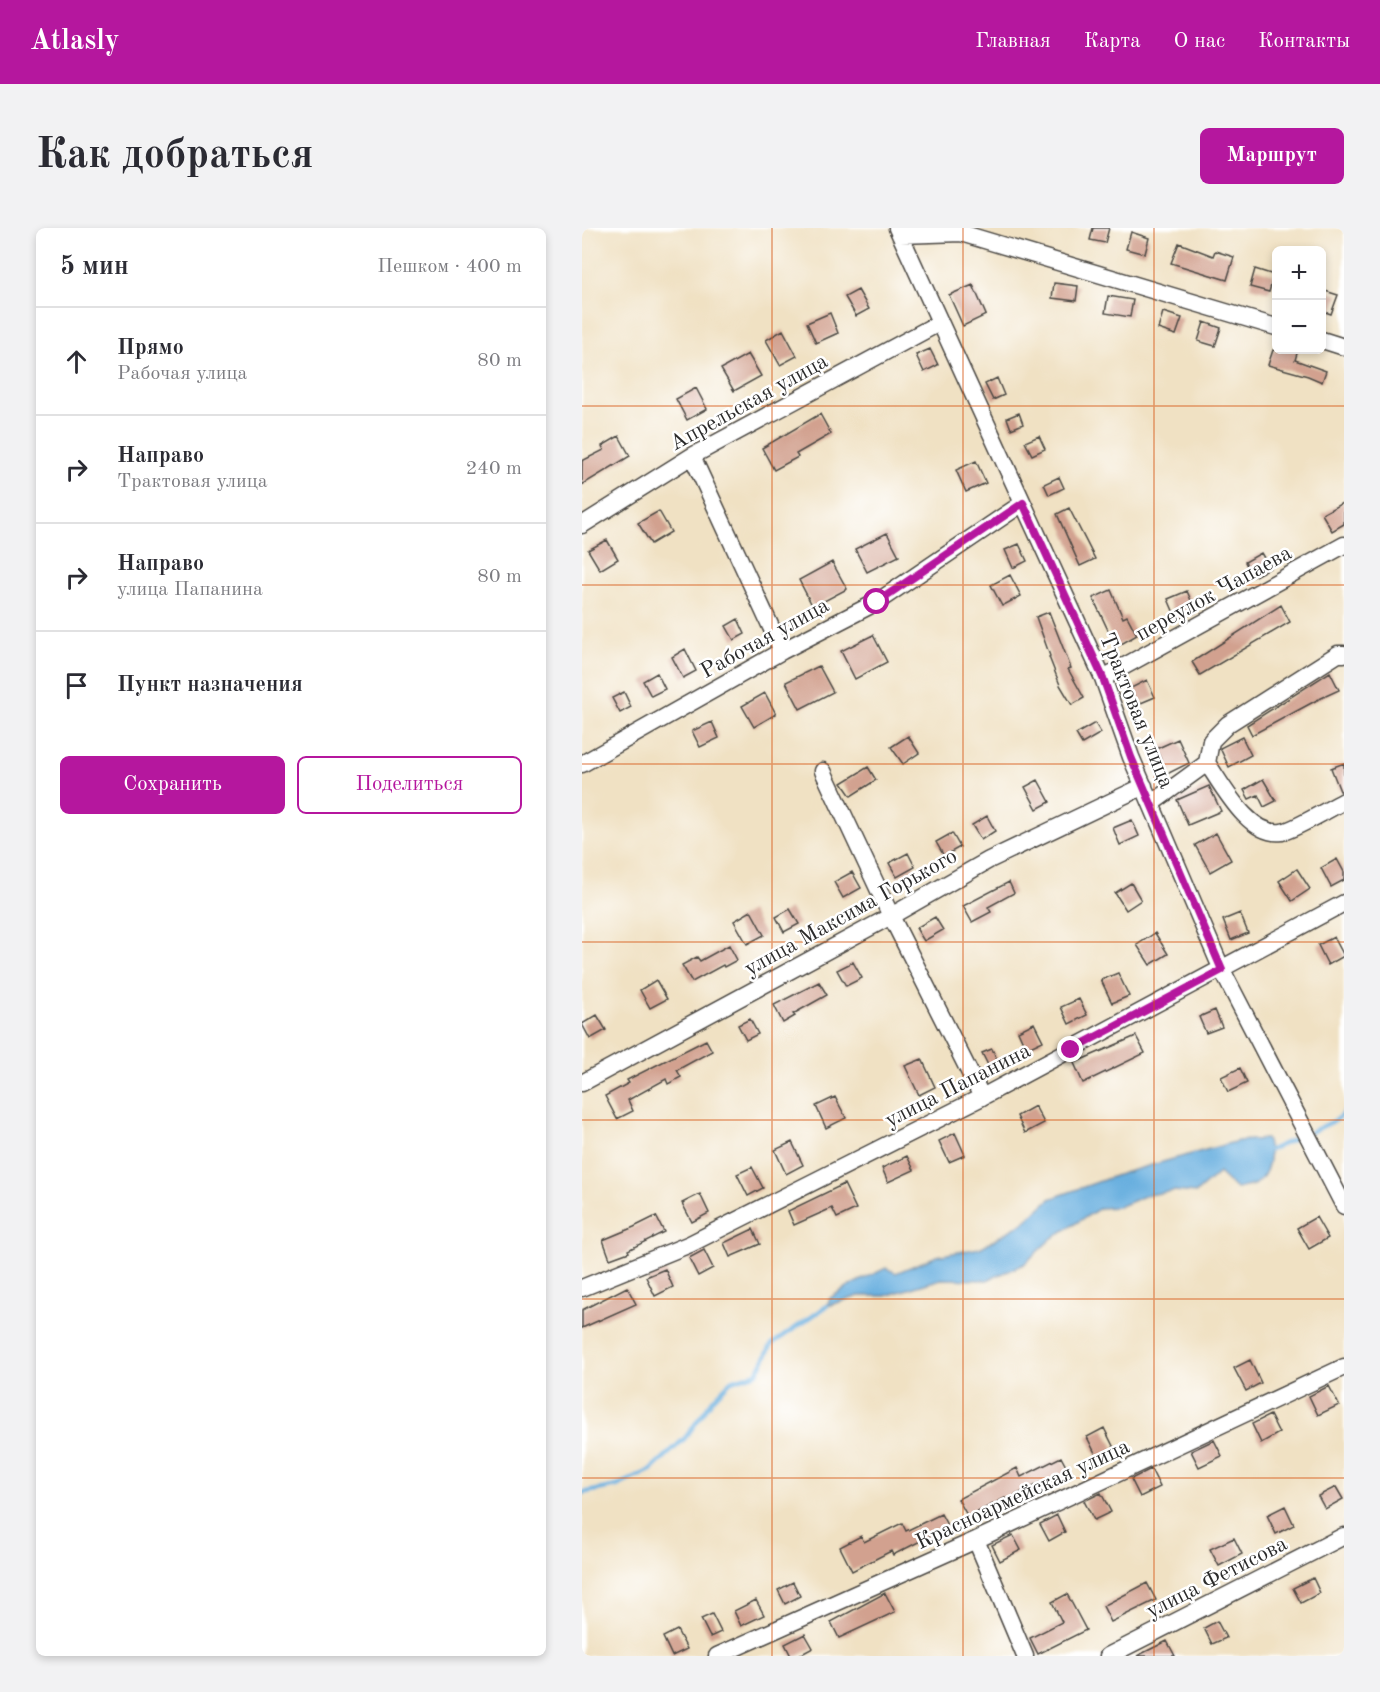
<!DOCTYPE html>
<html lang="ru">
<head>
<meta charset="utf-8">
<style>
  body { margin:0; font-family:"Old Standard TT",serif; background:#f2f2f3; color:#2b2b33 }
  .controls { position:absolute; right:18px; top:18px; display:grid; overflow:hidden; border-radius:9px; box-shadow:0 3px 9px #0003 }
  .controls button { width:54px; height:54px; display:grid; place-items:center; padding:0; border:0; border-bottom:2px solid #e1e1e2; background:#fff; color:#2b2b33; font:30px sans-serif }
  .stop { position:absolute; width:18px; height:18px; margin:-14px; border:4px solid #b5179e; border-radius:50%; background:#fff }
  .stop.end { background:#b5179e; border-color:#fff; box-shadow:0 2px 6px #0008 }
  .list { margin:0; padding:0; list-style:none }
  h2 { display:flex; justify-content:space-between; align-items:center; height:78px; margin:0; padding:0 24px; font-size:26px }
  h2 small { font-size:20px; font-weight:400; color:#7c7c81 }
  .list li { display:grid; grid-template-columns:39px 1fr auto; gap:18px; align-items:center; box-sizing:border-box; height:108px; padding:0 24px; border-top:2px solid #e1e1e2 }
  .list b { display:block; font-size:22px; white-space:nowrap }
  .list p { margin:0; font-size:20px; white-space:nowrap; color:#7c7c81 }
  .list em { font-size:20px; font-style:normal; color:#7c7c81 }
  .actions { display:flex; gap:12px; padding:18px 24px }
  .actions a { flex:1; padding:14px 0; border:2px solid #b5179e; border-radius:9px; text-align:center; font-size:21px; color:#b5179e }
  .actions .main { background:#b5179e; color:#fff }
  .icon { flex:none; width:33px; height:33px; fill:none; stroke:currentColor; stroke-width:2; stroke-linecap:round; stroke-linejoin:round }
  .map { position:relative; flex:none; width:762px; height:1428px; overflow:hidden; border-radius:9px }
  header { display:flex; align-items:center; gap:36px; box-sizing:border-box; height:84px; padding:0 30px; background:#b5179e; color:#fff }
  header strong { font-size:28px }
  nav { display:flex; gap:33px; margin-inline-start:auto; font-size:21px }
  .intro { display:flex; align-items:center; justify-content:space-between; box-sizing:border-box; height:144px; padding:0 36px }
  h1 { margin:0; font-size:42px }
  .button { padding:15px 27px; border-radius:9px; background:#b5179e; color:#fff; font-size:21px; font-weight:700 }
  main { display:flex; gap:36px; padding:0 36px }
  aside { flex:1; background:#fff; border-radius:9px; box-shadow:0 3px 9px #0003 }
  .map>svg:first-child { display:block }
  .water { fill:#68afdf; stroke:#4a6d85; stroke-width:1.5 }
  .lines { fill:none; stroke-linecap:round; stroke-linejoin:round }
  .stream { stroke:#68afdf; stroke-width:4.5 }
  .building { fill:#d2a18f }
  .minor-casing { stroke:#494642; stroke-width:19 }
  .minor { stroke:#fff; stroke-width:16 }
  .route { stroke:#b5179e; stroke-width:8 }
  .grid { fill:none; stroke:#d5540f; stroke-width:1.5; stroke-opacity:0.55 }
  .labels { text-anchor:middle; stroke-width:5; stroke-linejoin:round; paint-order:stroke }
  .street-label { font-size:22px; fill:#2b2b2b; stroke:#fff }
</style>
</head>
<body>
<header>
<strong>Atlasly</strong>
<nav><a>Главная</a><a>Карта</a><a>О нас</a><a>Контакты</a></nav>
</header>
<div class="intro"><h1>Как добраться</h1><a class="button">Маршрут</a></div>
<main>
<aside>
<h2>5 мин<small>Пешком · 400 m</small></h2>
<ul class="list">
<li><svg class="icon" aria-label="ahead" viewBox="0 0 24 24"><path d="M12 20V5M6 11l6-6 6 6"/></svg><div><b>Прямо</b><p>Рабочая улица</p></div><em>80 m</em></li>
<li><svg class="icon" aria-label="right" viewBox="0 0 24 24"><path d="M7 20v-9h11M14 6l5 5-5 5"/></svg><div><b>Направо</b><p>Трактовая улица</p></div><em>240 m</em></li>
<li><svg class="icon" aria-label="right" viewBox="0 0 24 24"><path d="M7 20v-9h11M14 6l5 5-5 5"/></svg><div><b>Направо</b><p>улица Папанина</p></div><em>80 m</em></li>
<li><svg class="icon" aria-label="arrive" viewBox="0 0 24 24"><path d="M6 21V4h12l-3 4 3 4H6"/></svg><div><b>Пункт назначения</b></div></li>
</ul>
<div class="actions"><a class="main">Сохранить</a><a>Поделиться</a></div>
</aside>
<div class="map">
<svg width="762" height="1428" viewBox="0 0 762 1428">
  <rect width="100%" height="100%" fill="#fff"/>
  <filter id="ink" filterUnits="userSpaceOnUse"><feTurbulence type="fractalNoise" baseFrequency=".0167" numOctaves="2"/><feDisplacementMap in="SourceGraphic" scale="12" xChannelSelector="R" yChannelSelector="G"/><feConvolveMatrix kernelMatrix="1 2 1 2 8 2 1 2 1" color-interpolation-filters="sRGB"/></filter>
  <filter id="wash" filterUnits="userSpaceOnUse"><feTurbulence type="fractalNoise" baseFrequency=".008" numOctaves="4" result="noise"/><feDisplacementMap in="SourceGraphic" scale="24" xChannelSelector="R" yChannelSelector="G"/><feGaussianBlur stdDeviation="1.35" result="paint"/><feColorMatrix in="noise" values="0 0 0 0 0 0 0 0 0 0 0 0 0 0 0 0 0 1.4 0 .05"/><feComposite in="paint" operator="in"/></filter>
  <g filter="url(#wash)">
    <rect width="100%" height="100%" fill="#f0e1c3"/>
    <path class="water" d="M684,911C690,926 688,946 673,956C668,959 660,959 654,961L637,945L614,965L592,963L565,967L536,979L518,980L470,1010L442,1036L405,1052L359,1051L303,1068H277L245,1078L248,1070L267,1058L304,1040L314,1045L355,1028L398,1020L441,995L468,971L541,945L656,913Z"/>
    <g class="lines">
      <path class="stream" d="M729,904L754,892L762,885
        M688,922L721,907
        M0,1265L35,1258L69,1242L103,1210L132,1170L149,1153L175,1145L190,1116L245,1078"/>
    </g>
    <g id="blocks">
      <path class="building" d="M511,0H527L523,15L508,12Z
        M549,4L567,10L563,26L544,21Z
        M597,15L631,28L633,23L652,29L645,52L589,35Z
        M673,41L692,47L687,64L668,59Z
        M472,55L496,58L494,73L470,70Z
        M391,57L404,87L381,98L367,67Z
        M276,62L287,81L274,88L263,69Z
        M740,62L756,67L749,86L740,83Z
        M526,68L551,72L548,89L523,85Z
        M581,84L600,90L594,107L576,101Z
        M248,85L256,105L234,115L225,95Z
        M622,94L639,100L633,118L616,113Z
        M201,102L215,128L198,137L184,112Z
        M348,121L356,137L342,144L334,127Z
        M691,122H716L713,132L744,143L740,154L726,148L686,137Z
        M166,126L179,148L152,163L139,141Z
        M415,150L422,167L411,172L403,156Z
        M114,160L125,181L105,192L94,171Z
        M437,185L441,196L429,201L425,190Z
        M238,186L249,206L214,226L216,229L192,242L180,220Z
        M37,208L48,228L0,257V233L22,222L20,218Z
        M457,208L463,221L450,227L443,214Z
        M394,233L404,255L384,264L374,242Z
        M477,249L482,260L467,267L462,256Z
        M762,274V296L750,303L740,286Z
        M487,280L513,331L498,338L475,286Z
        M77,283L89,304L69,316L56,295Z
        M305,305L317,328L285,344L273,321Z
        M25,312L36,331L18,342L6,322Z
        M437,316L445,333L431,340L423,322Z
        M679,325L688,340L671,349L663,334Z
        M250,334L265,361L231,379L217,352Z
        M428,347L439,368L420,378L409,357Z
        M529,362L541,390L545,388L555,407L534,419L511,370Z
        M605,363L614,384L595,392L586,371Z
        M699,377L708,394L618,447L610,434Z
        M467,384L489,440L486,441L502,470L490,477L478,457L467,429L468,428L454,389Z
        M156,391L163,406L152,412L144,398Z
        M291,407L305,434L273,451L259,423Z
        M103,421L114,443L101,450L90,429Z
        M237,438L251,464L218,481L204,454Z
        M748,444L757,462L735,472L670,507L665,497Z
        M75,445L83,461L69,468L61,453Z
        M565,452L573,469L554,477L547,461Z
        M42,464L49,479L38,485L30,470Z
        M183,465L194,486L172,499L160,478Z
        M130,494L137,510L118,519L110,503Z
        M513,495L519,505L500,516L494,506Z
        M326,508L337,525L321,536L309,519Z
        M660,509L669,527L647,539L638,520Z
        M596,511L607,535L585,546L574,521Z
        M762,535V563H758L749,540Z
        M286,539L294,552L269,568L260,555Z
        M681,551L694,573L682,579L676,567L667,571L662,562Z
        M456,552L468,574L455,581L443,559Z
        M627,558L639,583L606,597L595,572Z
        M405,588L413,603L399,612L390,597Z
        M550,592L557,608L538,617L531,600Z
        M370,605L378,619L362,628L354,614Z
        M634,605L649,632L628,644L613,617Z
        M326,625L333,639L315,649L307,635Z
        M755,631L762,644V652L749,659L739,640Z
        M715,641L728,661L710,673L697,653Z
        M270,644L279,660L261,670L252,654Z
        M427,654L432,665L406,679L409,684L390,694L381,678Z
        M549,655L559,672L544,682L533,665Z
        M208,681L217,696L202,704L194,689Z
        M169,683L182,707L165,716L152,693Z
        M658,685L666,705L649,712L641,692Z
        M353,689L361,702L342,713L334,700Z
        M573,705L586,726L568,737L555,717Z
        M752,709L762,728L746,737L736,717Z
        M147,717L155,732L142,739L141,737L110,754L100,737L115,729L118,733Z
        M271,734L280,750L264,758L255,742Z
        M536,745L547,768L530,775L519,752Z
        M74,752L85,771L68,780L58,762Z
        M237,754L245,767L211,786L213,788L201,795L192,777Z
        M497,771L505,787L487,796L479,779Z
        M633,782L640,799L624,805L617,789Z
        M15,787L24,802L8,811L0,796Z
        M168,791L176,806L164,812L156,797Z
        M452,795L461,813L444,821L436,803Z
        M554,808L563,825L501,855L492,835Z
        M124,812L130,823L95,842L99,849L86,856L84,851L46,872L51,883L35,891L23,868L47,855L45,852Z
        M410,821L418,837L408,841L400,825Z
        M340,831L353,859L337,867L323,838Z
        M658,840L665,855L646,864L639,849Z
        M253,869L264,890L244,900L234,878Z
        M453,878L462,895L443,905L435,888Z
        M373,905L383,927L367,934L357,913Z
        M210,914L221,937L204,946L193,922Z
        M325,928L332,942L306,954L300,940Z
        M170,939L181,960L166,968L155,946Z
        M262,956L274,981L255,990L250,980L212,997L206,983Z
        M118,966L127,985L110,994L100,975Z
        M74,988L82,1004L46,1022L47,1024L28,1031L21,1012L52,999Z
        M734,989L746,1010L727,1021L715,1000Z
        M171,1001L178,1016L148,1029L142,1015Z
        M122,1022L131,1040L116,1048L107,1030Z
        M83,1041L91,1059L73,1068L64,1049Z
        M45,1059L54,1076L0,1100V1082Z
        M668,1132L679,1155L664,1163L652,1140Z
        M747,1158L757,1177L736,1187L727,1168Z
        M688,1187L697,1205L679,1215L670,1196Z
        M522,1200L534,1224L517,1233L505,1209Z
        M632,1212L640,1228L617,1239L609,1223Z
        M479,1229L487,1244L460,1258L458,1255L424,1272L423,1270L386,1289L376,1271L435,1240L439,1249Z
        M569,1241L578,1259L558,1269L549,1251Z
        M754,1259L761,1271L743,1281L736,1268Z
        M519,1265L529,1284L512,1292L502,1273Z
        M703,1278L712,1297L694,1306L685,1287Z
        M359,1286L366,1299L311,1327L309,1323L270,1343L258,1319L279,1308L282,1314L320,1295L324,1303Z
        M475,1287L483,1304L467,1313L458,1296Z
        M431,1307L439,1322L418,1333L410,1317Z
        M652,1310L660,1326L637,1338L628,1321Z
        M731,1350L738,1365L719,1375L711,1360Z
        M211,1354L218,1368L203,1376L196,1362Z
        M565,1355L574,1372L529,1394L521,1378Z
        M303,1365L313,1384L257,1410L249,1394Z
        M485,1366L504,1402L456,1426L448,1410L480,1394L470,1374Z
        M174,1372L182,1387L159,1398L152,1383Z
        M130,1386L139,1404L128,1409L119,1391Z
        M635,1393L644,1410L630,1416L622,1400Z
        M95,1402L105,1421L90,1428L81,1409Z
        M223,1406L231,1420L216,1428H209L203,1416Z
        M585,1413L593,1428H555Z"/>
    </g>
  </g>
  <g filter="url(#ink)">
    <use href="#blocks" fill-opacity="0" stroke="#494642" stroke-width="1.5"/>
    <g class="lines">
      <defs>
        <path id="minor" d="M315,0L521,450L549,529L640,742L762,978
          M318,7L379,5L694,99
          M740,112L762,119
          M110,228L200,423
          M0,297L110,228L357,95
          M762,426H756L646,496L629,513L625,535C641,558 667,609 700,604C712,602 749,580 762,573
          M521,450L762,317
          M0,536L200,423L295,374L441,275
          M241,543L309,688L400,869
          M570,575L625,535
          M0,855L309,688L407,632L562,558
          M0,1060L108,1016L400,869L762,675
          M394,1312L443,1428
          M135,1428L394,1312L762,1139
          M526,1428L762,1308"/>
      </defs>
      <use href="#minor" class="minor-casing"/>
      <use href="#minor" class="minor"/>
    </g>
  </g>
  <g class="lines" filter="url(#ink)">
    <path class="route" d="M295,374L441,275L521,450L549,529L640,742L489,822"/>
  </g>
  <path class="grid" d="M190,0V1428M381,0V1428M572,0V1428M0,178H762M0,357H762M0,536H762M0,714H762M0,892H762M0,1071H762M0,1250H762"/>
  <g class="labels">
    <g class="street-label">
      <text transform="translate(166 173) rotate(-29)" y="8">Апрельская улица</text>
      <text transform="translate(631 364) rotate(-29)" y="8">переулок Чапаева</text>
      <text transform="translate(182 409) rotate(-29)" y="8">Рабочая улица</text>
      <text transform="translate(556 482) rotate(68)" y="8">Трактовая улица</text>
      <text transform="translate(268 683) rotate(-29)" y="8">улица Максима Горького</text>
      <text transform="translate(375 856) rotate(-27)" y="8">улица Папанина</text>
      <text transform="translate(440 1265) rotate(-25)" y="8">Красноармейская улица</text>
      <text transform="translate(634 1348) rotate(-27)" y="8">улица Фетисова</text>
    </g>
  </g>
</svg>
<div class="controls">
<button>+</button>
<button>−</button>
</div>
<div class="stop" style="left:295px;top:374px"></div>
<div class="stop end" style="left:489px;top:822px"></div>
</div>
</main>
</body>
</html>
